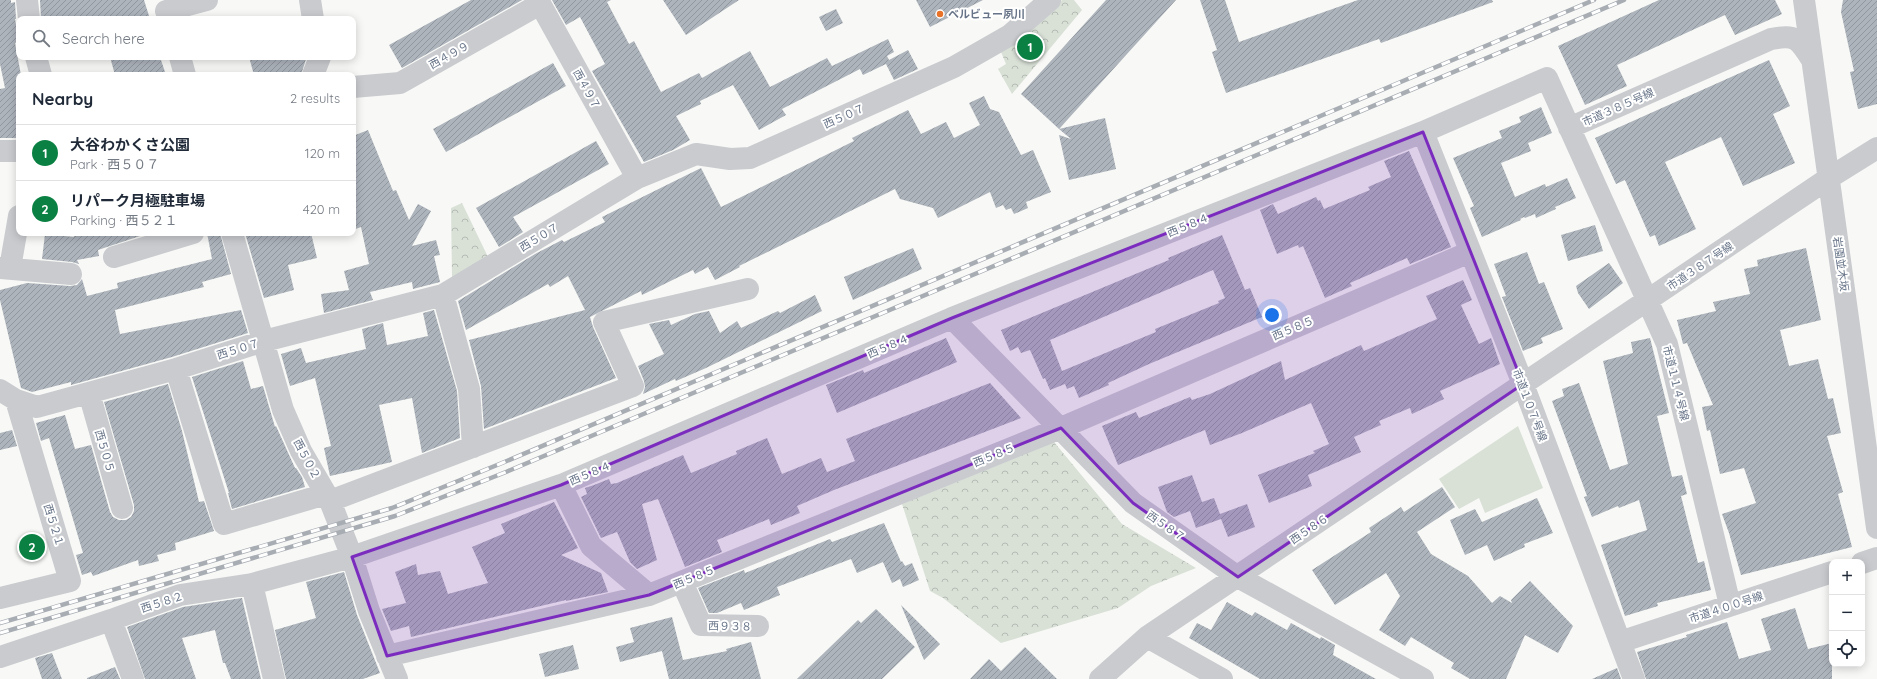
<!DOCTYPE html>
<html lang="en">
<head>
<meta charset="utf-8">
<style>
  body { margin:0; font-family:Quicksand,"Noto Sans JP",sans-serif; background:#f2f2f3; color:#1f2937 }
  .controls { position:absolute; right:12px; bottom:12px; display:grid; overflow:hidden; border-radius:8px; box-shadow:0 2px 10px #0003 }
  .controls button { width:36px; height:36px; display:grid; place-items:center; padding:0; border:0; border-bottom:1px solid #e0e1e3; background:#fff; color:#1f2937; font:20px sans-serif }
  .you { position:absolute; left:1272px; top:315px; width:14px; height:14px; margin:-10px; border:3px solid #fff; border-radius:50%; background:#1a73e8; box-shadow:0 0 0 6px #1a73e833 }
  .badge { display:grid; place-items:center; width:26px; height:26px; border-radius:50%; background:#0b8043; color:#fff; font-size:13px; font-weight:700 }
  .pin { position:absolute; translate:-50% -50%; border:2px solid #fff; box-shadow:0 1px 4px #0006 }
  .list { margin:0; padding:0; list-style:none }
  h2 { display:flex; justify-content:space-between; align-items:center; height:52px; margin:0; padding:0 16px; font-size:17px }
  h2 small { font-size:13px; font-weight:400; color:#747a83 }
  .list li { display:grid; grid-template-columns:26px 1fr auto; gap:12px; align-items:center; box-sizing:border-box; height:56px; padding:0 16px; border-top:1px solid #e0e1e3 }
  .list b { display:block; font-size:15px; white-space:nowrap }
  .list p { margin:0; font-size:13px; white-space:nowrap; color:#747a83 }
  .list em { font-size:13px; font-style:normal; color:#747a83 }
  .icon { flex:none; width:22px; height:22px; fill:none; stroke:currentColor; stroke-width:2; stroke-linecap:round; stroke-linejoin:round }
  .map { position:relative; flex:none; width:1877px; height:679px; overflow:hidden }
  .search { position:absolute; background:#fff; box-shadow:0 2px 10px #0003; left:16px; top:16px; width:340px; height:44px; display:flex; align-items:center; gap:10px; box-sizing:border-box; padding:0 14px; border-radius:8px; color:#747a83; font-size:15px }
  .panel { position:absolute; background:#fff; box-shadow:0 2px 10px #0003; left:16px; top:72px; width:340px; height:164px; border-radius:8px }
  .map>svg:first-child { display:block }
  .park { fill:url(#park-crowns) }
  .garden { fill:#d9e1d7 }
  .building { fill:url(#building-hatch); fill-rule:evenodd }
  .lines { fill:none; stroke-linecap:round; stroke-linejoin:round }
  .minor { stroke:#c9cbcf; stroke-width:22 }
  .rail-casing { stroke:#a8adb4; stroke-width:4.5 }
  .rail { stroke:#fff; stroke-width:3; stroke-dasharray:9; stroke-linecap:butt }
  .marked { fill:#7b2cbf; fill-opacity:0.2; stroke:#7b2cbf; stroke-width:3; stroke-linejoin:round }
  .poi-dot { fill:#e77228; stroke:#fff; stroke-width:1.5 }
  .labels { text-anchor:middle; stroke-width:4; stroke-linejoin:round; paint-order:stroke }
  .poi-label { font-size:11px; font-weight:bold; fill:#677488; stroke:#fff; text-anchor:start }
  .street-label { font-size:11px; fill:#677488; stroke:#fff }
</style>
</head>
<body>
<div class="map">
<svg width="1877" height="679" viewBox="0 0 1877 679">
  <defs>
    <pattern id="park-crowns" width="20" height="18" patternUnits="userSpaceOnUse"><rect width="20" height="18" fill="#d9e1d7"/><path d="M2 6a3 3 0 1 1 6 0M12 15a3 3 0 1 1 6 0" fill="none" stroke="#b4bbb4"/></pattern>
    <pattern id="building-hatch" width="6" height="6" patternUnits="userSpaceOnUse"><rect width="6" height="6" fill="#aeb4bc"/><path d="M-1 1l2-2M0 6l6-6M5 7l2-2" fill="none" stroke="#91979f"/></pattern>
  </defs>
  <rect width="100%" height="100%" fill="#f8f9f6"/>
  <path class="park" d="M1062,0H1074L1082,10L1012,94L998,69L1006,64L1001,52L1016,42Z
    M462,203L488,257L452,278L451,208Z
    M1054,442L1122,524L1196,568L1151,586L1118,608L1001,643L943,598L930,591L902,504Z"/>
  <path class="garden" d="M1518,426L1543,488L1485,513L1479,498L1459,509L1439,479Z"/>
  <path class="building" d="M0,0H11V3L15,2L16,19H15L19,40V42L15,43L21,75H19V121L17,138H0V89L5,88L0,64Z
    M40,0H144L150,19H41Z
    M471,0H522L402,68L389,45Z
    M552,0H611L607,2L629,44L634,41L661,92L699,73L702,78L750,51L770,87L827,58L832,66L888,39L894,52L887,56L889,60L908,50L918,69L894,80L886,64L863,75L860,69L782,109L786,115L759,130L733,85L700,101L701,104L676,116L690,140L673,150L644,162L592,71L605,64L580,17L566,25Z
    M663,0H739L686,35Z
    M916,0H983L930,27Z
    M1106,0H1176L1059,129L1021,94Z
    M1200,0H1225L1239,42L1358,0H1492L1493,2L1381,43L1379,39L1226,93L1212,52L1217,50Z
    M1659,0H1775L1782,14L1735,35L1725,15L1617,65L1627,86L1585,105L1558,46Z
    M1843,0H1877V104L1858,109L1850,72L1854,71L1841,12Z
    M836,9L843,23L826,31L819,17Z
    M110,57H160L166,75H115Z
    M249,57H305L306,59L301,75H254Z
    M1769,60L1790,106L1773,114L1795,163L1743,186L1721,137L1665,162L1696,229L1659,246L1655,235L1650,237L1625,180L1616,184L1595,138Z
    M553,63L566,86L446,152L433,129Z
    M984,96L990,109L999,112L1021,155L1033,150L1051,192L1026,202L1028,208L1014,214L1011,208L1006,210L1003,205L996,208L990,192L938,218L933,208L900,199L895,189L739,266L740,267L715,280L708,267L695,274L693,270L642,295L641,291L590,317L593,327L616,378L484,429L481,386L469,340L585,310L568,276L550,287L548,284L466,330L458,301L535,254L562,240L564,242L605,222L602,217L701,168L721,207L854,141L852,138L908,110L921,134L946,122L954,138L980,125L969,103Z
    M1541,107L1552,133L1528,143L1531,151L1501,163L1515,197L1545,184L1546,187L1567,178L1576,198L1555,207L1556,209L1536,218L1535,214L1525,218L1524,217L1520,219L1521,220L1482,237L1470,208L1474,206L1453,158L1502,138L1499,131L1521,122L1519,117Z
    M1105,118L1116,169L1069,180L1059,135L1071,139L1059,129Z
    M368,130L393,191L396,190L409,220L418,204L431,211L412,246L436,240L440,255L434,256L440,282L413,289L412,282L370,292L373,300L324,313L321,294L349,290L344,271L369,264L361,227L353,230V136Z
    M596,141L609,164L513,217L523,232L499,247L476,208Z
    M1409,151L1451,247L1410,264L1407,258L1350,283L1352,286L1325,298L1303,246L1299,248L1298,245L1277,254L1260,210L1273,204L1278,214L1316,197L1318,201L1320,200L1324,209L1370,190L1368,187L1391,177L1384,161Z
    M1595,225L1603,251L1568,261L1561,235Z
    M73,233H140V236L98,250L99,256L77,260L79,264L72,262L42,259L45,234L74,237Z
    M207,233H220L231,274L202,282L204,287L115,310L120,334L241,310L248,333L172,357L71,385V382L32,392L21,388L0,300V290L27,283L70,286L77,285L82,279L87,296L118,288L117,283L212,259Z
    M245,233H311L317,258L288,265L294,290L264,298Z
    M1222,235L1245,290L1250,288L1262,317L1149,364L1108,383L1109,385L1079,398L1074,386L1067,389L1065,384L1050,390L1045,378L1043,379L1030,350L1021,353L1018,347L1010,351L1001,330L1169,260L1168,258ZM1213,270L1225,298L1218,301L1219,303L1155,329L1156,332L1062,371L1050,340Z
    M913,248L922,269L853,300L844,277Z
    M1806,248L1821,320L1780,330L1789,366L1818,359L1828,399L1833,398L1841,433L1827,436L1843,492L1838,494L1852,547L1741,575L1729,533L1722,514L1756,503L1744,468L1720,474L1710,430L1707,431L1702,407L1713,405L1687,343L1683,344L1677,320L1716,311L1713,302L1750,294L1744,269L1758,266L1757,260Z
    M1527,252L1539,284L1544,282L1563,329L1541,338L1543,343L1523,351L1502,297L1506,296L1494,264Z
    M1609,263L1623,283L1589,309L1578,293L1576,286Z
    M1463,280L1472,300L1461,305L1479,344L1491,338L1500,364L1440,391L1444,399L1412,414L1410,408L1379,421L1381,425L1354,437L1361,452L1308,475L1312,486L1269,503L1258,475L1315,453L1313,451L1329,444L1311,403L1242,433L1210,445L1205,430L1118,465L1102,426L1136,412L1139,418L1190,397L1192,400L1210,394L1281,361L1285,380L1361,345L1364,351L1437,319L1426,296Z
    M815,295L822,311L706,368L676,381L675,379L643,394L645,387L644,381L638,366L664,354L649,324L669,320L671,325L695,314L709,311L720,333L737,321L741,328L778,311L780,313Z
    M434,310L457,391L460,438L422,453L412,398L379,405L392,462L330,476L324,448L331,446L315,378L290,386L281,354L301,348L306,363L366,349L362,329L383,323L387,345L428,336L423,313Z
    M946,338L957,362L837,413L826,385L863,370L864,373Z
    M1650,338L1669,413L1657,416L1672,477L1682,475L1687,494L1681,496L1698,563L1704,561L1711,590L1657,603L1658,606L1625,616L1601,545L1647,530L1639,500L1619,508L1618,506L1592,517L1584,497L1587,496L1552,401L1564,396L1562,389L1579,383L1610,470L1628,464L1603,361L1633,353L1631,342Z
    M243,361L251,389L263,386L275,427L276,426L295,468H296L302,477L305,487L232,509L228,493H229L192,377Z
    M990,383L1021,418L834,490L797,506L800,513L771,525L769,519L717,540L722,552L685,567L658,499L642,504L657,560L637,569L630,562L617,532L601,538L581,497L587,494L585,488L594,485L609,479L611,484L617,483L683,455L691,473L737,454L736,451L767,438L782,474L821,458L827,472L855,461L846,439Z
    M168,384L182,431L199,502L204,501L214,531L175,543L176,550L157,555L159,561L139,566L138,560L93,576L91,572L82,575L76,555L83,553L49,438L41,441L36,423L65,415L75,449L91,445L110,512L113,517L119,520H126L131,517L134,511V505L104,402Z
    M12,430L17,446L0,450V433Z
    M1192,475L1202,502L1214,498L1220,514L1247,504L1255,527L1228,537L1221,519L1196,528L1190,511L1174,517L1167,512L1158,487Z
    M1442,487L1455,507L1417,532L1431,554L1468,576L1492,603L1500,596L1512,603L1511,600L1530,581L1573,626L1558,653L1525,635L1506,679H1470L1451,668L1454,663L1411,637L1405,646L1379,630L1400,596L1386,573L1335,605L1312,570L1371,532L1369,528L1401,507L1404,512Z
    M1537,498L1553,533L1524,544L1525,547L1494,561L1487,545L1465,555L1450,520L1475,509L1482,522Z
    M554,502L578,548L561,555L601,573L608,592L566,601V600L411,637L409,626L391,631L382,609L406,603L395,572L416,564L418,575L440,571L448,594L488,583L472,547L505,533L501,524Z
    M884,523L901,562L902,561L905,566L912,563L919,580L903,587L900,579L892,583L883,562L857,573L851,559L777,587L780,595L744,610L741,603L717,613H709L698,588L744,570L745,573L830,539L832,542Z
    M344,572L357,615L380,673L363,679H286L275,630L316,618L306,582Z
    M242,598L261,679H231L225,663H223L215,630L182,638L196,679H145L127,627L183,607Z
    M1227,602L1252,616L1255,612L1287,630L1291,623L1320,639L1321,637L1335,645L1333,655L1376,679H1260L1189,638L1197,623L1211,630Z
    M901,605L940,644L924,660Z
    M1795,608L1808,649L1832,643V679H1646L1637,652L1687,637L1686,635L1727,622L1739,659L1771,650L1761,619Z
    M876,609L915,647L882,679H797L858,620L861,623Z
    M672,617L683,660L727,651L726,649L751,642L761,679H669L662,651L620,662L616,647L634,642L630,628Z
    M573,645L579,669L545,677L539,654Z
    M1025,647L1057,679H970L989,659L1001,671Z
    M52,653L62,679H42L35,658Z
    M115,667L120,679H87V678Z
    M1617,668L1621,679H1592Z"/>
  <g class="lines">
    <path class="minor" d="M27,0L29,19
      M310,0L313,19
      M538,0L637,178
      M1804,0L1877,528
      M166,11L207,0
      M36,57L41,75
      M180,57L185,75
      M313,75L320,57
      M353,87L400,83L540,4
      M1569,128L1771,39C1796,34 1799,39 1812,60
      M1423,132L1523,384L1634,679
      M0,151H19
      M232,233L283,410L301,451L330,501L352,557L369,611L397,679
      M114,257L193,233
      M0,268L71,274
      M10,268L19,216
      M443,295L469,389L473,447
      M952,318L1133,503L1238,577L1423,679
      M176,369L224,524L326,494
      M0,390L16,400L37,407L176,369L264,341L443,295L637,178L696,154L730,159L750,158L954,67L1010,35L1050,0
      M89,393L122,508
      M561,485L591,546L649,595L1061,428L1470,252
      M330,501L633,386L604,322L748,289
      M1862,563L1877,558
      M682,582L701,625L758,626
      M252,584L274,679
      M0,598L70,581L16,400
      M111,620L133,679
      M1147,637L1222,679
      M1620,642L1832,572
      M387,656L649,595
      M0,657L111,620L180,595L252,584L352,557L561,485L952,318L1423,132L1547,78L1667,344L1730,605
      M1100,679L1147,637L1829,178L1877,148"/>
    <defs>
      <path id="rail" d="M0,623L392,508L502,463L1594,0
        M0,633L395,516L506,472L1624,0"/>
    </defs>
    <use href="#rail" class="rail-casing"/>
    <use href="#rail" class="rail"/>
  </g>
  <path class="marked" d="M1423,132L1523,384L1238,577L1133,503L1061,428L649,595L387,656L352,557L561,485L952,318Z"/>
  <circle class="poi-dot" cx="940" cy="14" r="4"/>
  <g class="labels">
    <g class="poi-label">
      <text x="948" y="18">ベルビュー夙川</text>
    </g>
    <g class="street-label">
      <text transform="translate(449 55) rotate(-29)" y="4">西４９９</text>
      <text transform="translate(587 89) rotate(61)" y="4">西４９７</text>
      <text transform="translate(1618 107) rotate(-24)" y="4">市道３８５号線</text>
      <text transform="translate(844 116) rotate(-24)" y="4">西５０７</text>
      <text transform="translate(1188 225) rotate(-22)" y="4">西５８４</text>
      <text transform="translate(539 237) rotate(-31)" y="4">西５０７</text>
      <text transform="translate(1841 264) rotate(82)" y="4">岩園並木坂</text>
      <text transform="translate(1700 266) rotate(-34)" y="4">市道３８７号線</text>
      <text transform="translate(1293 328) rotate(-23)" y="4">西５８５</text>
      <text transform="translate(888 346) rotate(-23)" y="4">西５８４</text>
      <text transform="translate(238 349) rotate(-17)" y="4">西５０７</text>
      <text transform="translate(1676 383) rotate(76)" y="4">市道１１４号線</text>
      <text transform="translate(1530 405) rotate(69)" y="4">市道１０７号線</text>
      <text transform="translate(105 451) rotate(74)" y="4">西５０５</text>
      <text transform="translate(994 455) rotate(-22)" y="4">西５８５</text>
      <text transform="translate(307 459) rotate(62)" y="4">西５０２</text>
      <text transform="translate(590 473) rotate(-23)" y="4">西５８４</text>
      <text transform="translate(54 525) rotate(73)" y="4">西５２１</text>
      <text transform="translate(1166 526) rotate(35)" y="4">西５８７</text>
      <text transform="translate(1309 529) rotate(-34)" y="4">西５８６</text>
      <text transform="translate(694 577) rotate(-22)" y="4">西５８５</text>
      <text transform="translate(162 602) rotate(-18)" y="4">西５８２</text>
      <text transform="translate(1726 607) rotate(-18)" y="4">市道４００号線</text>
      <text transform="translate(730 626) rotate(1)" y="4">西９３８</text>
    </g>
  </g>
</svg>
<div class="controls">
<button>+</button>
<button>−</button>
<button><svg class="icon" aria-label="locate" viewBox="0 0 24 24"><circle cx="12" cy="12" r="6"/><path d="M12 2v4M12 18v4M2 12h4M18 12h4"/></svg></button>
</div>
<div class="you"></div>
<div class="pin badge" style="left:1030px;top:47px">1</div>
<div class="pin badge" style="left:32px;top:547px">2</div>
<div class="search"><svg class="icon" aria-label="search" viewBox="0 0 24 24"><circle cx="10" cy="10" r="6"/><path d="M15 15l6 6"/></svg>Search here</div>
<section class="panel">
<h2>Nearby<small>2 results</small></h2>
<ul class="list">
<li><span class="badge">1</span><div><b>大谷わかくさ公園</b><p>Park · 西５０７</p></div><em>120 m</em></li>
<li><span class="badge">2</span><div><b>リパーク月極駐車場</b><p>Parking · 西５２１</p></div><em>420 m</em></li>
</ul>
</section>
</div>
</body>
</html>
